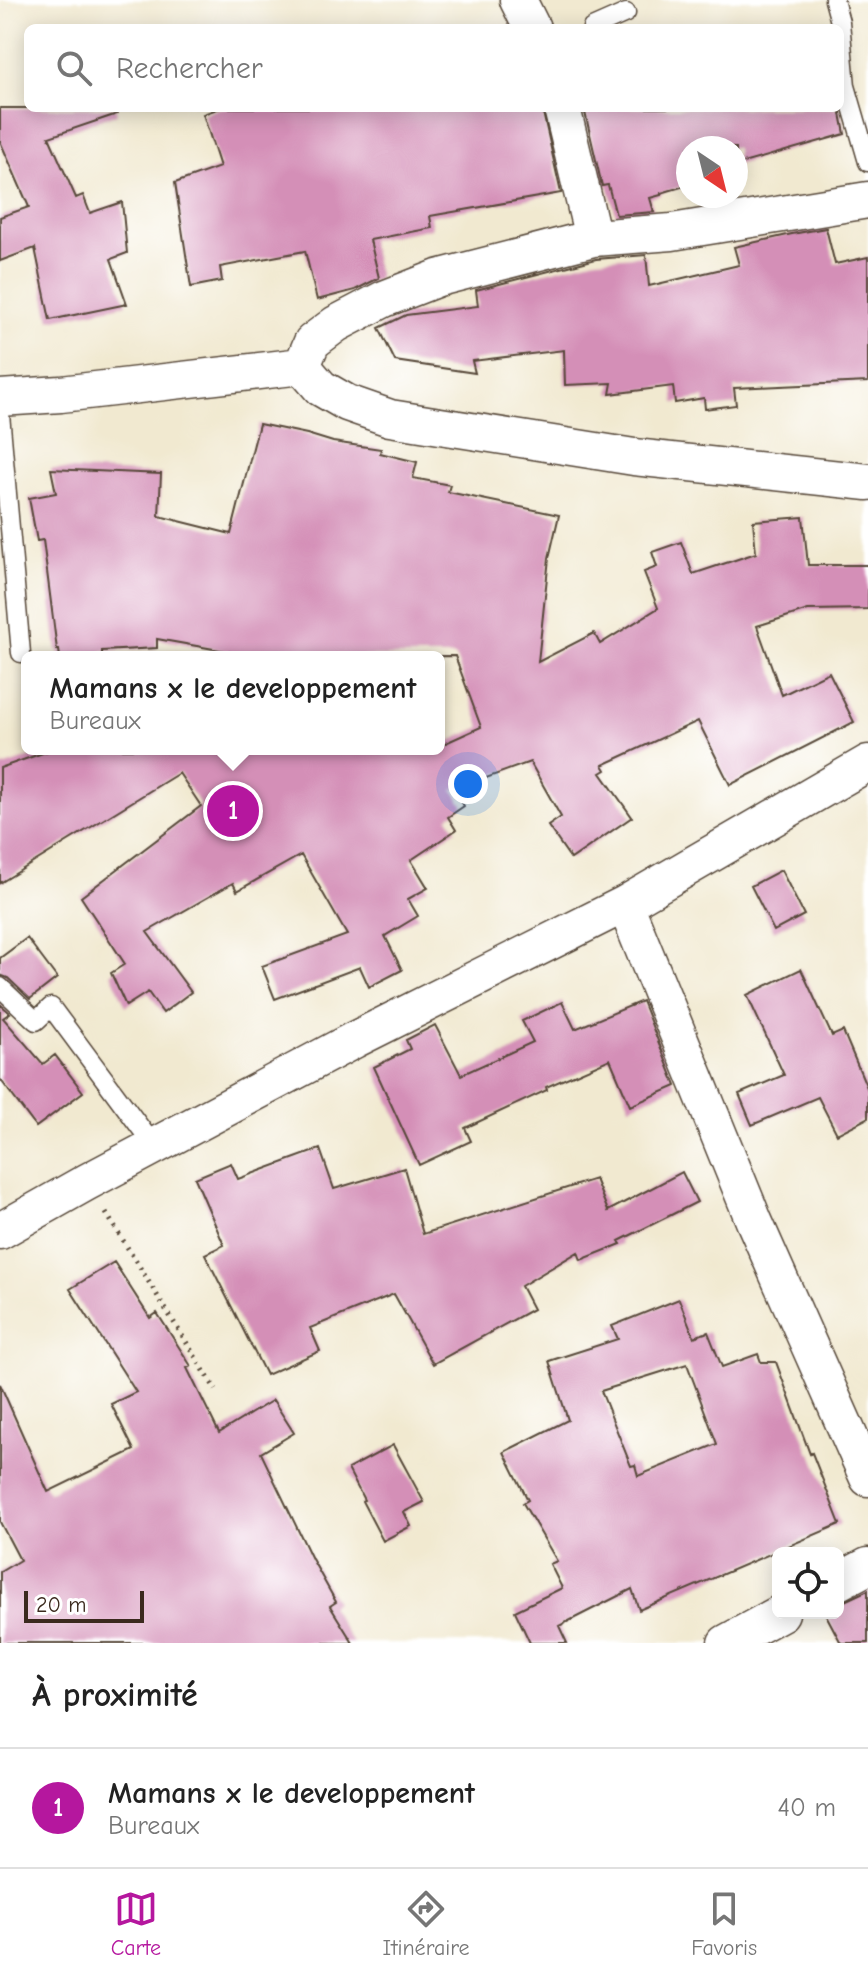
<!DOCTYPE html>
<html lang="fr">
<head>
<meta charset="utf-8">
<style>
  body { margin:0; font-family:"Comic Neue",sans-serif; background:#f2f2f2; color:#222 }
  .controls { position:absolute; right:24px; bottom:24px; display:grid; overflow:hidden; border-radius:12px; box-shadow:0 4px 20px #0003 }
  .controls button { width:72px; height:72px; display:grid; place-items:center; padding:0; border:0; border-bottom:2px solid #e0e0e0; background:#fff; color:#222; font:40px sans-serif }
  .compass { position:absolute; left:676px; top:136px; width:72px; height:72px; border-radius:50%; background:#fff; box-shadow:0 4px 20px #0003; rotate:145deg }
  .scale { position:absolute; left:24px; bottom:20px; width:120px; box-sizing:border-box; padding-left:8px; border:4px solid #3b2a1e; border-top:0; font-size:22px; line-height:28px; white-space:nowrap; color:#3b2a1e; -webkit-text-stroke:6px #fff; paint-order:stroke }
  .you { position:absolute; left:468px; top:784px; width:28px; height:28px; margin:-20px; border:6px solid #fff; border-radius:50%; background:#1a73e8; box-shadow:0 0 0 12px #1a73e833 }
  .badge { display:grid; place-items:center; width:52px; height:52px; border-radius:50%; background:#b5179e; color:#fff; font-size:26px; font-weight:700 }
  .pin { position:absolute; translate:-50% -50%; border:4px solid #fff; box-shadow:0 2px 8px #0006 }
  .popup { position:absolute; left:21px; top:651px; width:424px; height:104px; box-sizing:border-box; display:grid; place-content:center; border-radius:12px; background:#fff; filter:drop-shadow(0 2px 6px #0005); font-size:26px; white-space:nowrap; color:#767676 }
  .popup b { font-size:30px; color:#222 }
  .popup::after { content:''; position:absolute; left:50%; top:100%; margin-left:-16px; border:16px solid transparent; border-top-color:#fff }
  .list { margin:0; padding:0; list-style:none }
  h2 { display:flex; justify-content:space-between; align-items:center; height:104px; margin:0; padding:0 32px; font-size:34px }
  h2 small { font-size:26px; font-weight:400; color:#767676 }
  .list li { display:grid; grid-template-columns:52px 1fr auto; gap:24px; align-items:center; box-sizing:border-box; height:120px; padding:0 32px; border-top:2px solid #e0e0e0 }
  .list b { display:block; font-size:30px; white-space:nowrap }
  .list p { margin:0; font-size:26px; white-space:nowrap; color:#767676 }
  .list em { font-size:26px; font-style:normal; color:#767676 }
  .icon { flex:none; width:44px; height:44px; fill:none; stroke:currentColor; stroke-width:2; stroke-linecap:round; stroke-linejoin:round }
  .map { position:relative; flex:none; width:868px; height:1643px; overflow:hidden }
  .search { position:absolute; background:#fff; box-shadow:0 4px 20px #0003; left:24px; right:24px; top:24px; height:88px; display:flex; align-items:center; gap:20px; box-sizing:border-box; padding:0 28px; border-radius:12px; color:#767676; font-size:30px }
  .sheet { height:224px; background:#fff }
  nav { display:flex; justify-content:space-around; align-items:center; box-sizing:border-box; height:112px; border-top:2px solid #e0e0e0; background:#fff; font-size:22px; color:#767676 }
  nav a { display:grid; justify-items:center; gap:4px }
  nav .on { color:#b5179e }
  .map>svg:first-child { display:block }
  .building { fill:#d48fb7; fill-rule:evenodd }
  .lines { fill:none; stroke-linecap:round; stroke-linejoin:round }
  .lane-casing { stroke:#564739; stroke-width:21 }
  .street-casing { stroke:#564739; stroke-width:39 }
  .path { stroke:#564739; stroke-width:5; stroke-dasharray:2 6; stroke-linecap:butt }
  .lane { stroke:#fff; stroke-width:18 }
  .street { stroke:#fff; stroke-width:36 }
</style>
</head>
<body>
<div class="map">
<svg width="868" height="1643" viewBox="0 0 868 1643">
  <rect width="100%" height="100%" fill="#fff"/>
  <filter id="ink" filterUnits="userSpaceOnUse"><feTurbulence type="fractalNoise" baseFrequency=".0125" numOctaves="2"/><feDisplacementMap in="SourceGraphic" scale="16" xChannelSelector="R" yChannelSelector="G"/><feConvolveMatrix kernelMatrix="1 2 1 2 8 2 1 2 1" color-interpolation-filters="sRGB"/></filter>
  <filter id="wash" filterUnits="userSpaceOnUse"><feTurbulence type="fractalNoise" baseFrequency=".006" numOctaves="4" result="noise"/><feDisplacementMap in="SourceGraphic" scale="32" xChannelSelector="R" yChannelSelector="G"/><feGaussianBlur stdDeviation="1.8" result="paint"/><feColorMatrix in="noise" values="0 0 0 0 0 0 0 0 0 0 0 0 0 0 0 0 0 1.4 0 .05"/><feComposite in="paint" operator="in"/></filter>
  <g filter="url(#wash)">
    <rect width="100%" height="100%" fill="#f1e9d0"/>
    <g id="blocks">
      <path class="building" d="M0,108H116L117,114L49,137L76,198L83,195L90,213L122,202L127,253L111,259L127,304L50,320L35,248L0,261V217L29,207L0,141Z
        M220,108H542L561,193L430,216L432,228L370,240L379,278L355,290L317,300L305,251L220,267L222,281L191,287L175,183L220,167L203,114Z
        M584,108H840L845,134L736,165V148H688V185L661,193V195L650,198L654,212L616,215L608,185L602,186Z
        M826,228L835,264L868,257V382L734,388L736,405L705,409L704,398L675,403L673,386L610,394L612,383L565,385L564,350L472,361L475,373L395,361L379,328L406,315L478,306L476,290L596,259L646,255L649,286L739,265L734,247L792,234Z
        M259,424L307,434L333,442L381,449L380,453L417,462L413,478L450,485L448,492L559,515L549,558L538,662L594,633L600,644L658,608L644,572L657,567L652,552L681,542L693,574L756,553L753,521L803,517L808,565H868V609L808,610L757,626L782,695L829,672L854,722L730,785L698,721L603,765L606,770L601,773L632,817L571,859L548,826L561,817L530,762L453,790L464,806L448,817L456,830L411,860L428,888L408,899L418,916L385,936L402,970L369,987L360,967L275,999L262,966L347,935L301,855L237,891L233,883L147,932L191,992L163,1013L148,992L126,1006L111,973L125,964L81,897L201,806L179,773L0,883V768L54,749H439V746L481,727L455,656L259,657L157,639V648L102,651V657H60L59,650H57L43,540L37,541L29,498L56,493L51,469L161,474L159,516L231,534Z
        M781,870L804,915L774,931L751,886Z
        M27,938L57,978L30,999L8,978L0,975V958Z
        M801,969L832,1036L843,1031L868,1090V1118L837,1134L818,1097L752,1125L739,1094L784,1075L747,995Z
        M642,1001L676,1086L630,1106L610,1059L546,1087L547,1090L465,1128L471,1141L419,1165L374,1067L410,1049L406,1040L435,1025L461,1075L533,1042L522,1021L562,1002L575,1029Z
        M0,1004L10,1013L3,1018L43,1064L55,1055L83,1092L36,1127L0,1079Z
        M320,1149L334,1189L404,1168L423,1234L595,1179L608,1211L682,1172L697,1202L619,1241L621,1244L581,1260L578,1252L521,1286L533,1309L433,1364L394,1294L310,1328L320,1351L266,1375L205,1254L224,1245L195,1178L231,1163L238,1179Z
        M114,1262L150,1318L157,1313L191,1366L187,1368L219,1433L273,1400L294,1433L261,1453L312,1559L336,1602L330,1606L353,1643H0V1572L20,1560L0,1522V1384L48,1492L134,1450L111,1404L136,1392L70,1289Z
        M679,1299L694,1337L708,1332L722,1367L758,1354L761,1362H776L810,1454L812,1453L840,1524L639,1610L632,1589L559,1626L567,1643H530L515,1611L562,1588L550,1564L557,1561L523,1503L528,1500L504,1452L568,1420L549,1361L618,1339L612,1326ZM687,1364L717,1444L638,1476L635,1465L631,1466L601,1391Z
        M393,1445L424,1502L404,1512L411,1526L383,1541L362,1501L364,1500L348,1469Z
        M868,1590V1643H841L825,1613H838V1604Z"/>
    </g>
  </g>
  <g filter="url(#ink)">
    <use href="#blocks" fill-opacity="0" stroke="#564739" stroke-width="2"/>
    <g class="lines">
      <defs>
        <path id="lane" d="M834,0L840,22L846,86L868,162
          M592,28L626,13
          M0,414L21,653
          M0,987L36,1021L51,1007L154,1146"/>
        <path id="street" d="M518,0L532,28
          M562,108L593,238
          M302,366L312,342L336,324L384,299L438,278L593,238L672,232L868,200
          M302,366L321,388L347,403L390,418L634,457L868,482
          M0,398L61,394L302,366
          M625,904L754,1221L868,1478
          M0,1231L87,1182L354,1040L625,904L868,763
          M838,1582L868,1566
          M726,1643L781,1613"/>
      </defs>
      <use href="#lane" class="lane-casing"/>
      <use href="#street" class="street-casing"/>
      <path class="path" d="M106,1213L216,1390"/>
      <use href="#lane" class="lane"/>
      <use href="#street" class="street"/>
    </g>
  </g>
</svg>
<div class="controls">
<button><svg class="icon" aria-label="locate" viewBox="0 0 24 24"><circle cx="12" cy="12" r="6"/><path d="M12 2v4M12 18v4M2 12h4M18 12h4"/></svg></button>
</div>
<svg class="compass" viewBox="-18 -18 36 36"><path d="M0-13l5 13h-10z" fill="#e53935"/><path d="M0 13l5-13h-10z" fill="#767676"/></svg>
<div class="scale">20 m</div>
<div class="you"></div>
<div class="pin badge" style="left:233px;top:811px">1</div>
<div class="popup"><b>Mamans x le developpement</b>Bureaux</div>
<div class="search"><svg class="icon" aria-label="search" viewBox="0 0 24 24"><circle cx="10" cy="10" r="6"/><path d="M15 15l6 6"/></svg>Rechercher</div>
</div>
<section class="sheet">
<h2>À proximité<small></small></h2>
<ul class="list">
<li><span class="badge">1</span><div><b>Mamans x le developpement</b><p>Bureaux</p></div><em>40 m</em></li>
</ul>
</section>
<nav>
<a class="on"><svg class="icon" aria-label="map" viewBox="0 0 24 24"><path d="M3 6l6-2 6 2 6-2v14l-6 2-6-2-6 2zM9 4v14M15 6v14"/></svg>Carte</a>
<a><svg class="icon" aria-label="directions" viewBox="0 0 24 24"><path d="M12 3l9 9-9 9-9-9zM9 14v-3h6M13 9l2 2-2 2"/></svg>Itinéraire</a>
<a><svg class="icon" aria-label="saved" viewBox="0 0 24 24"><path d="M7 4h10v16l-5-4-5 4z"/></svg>Favoris</a>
</nav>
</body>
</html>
